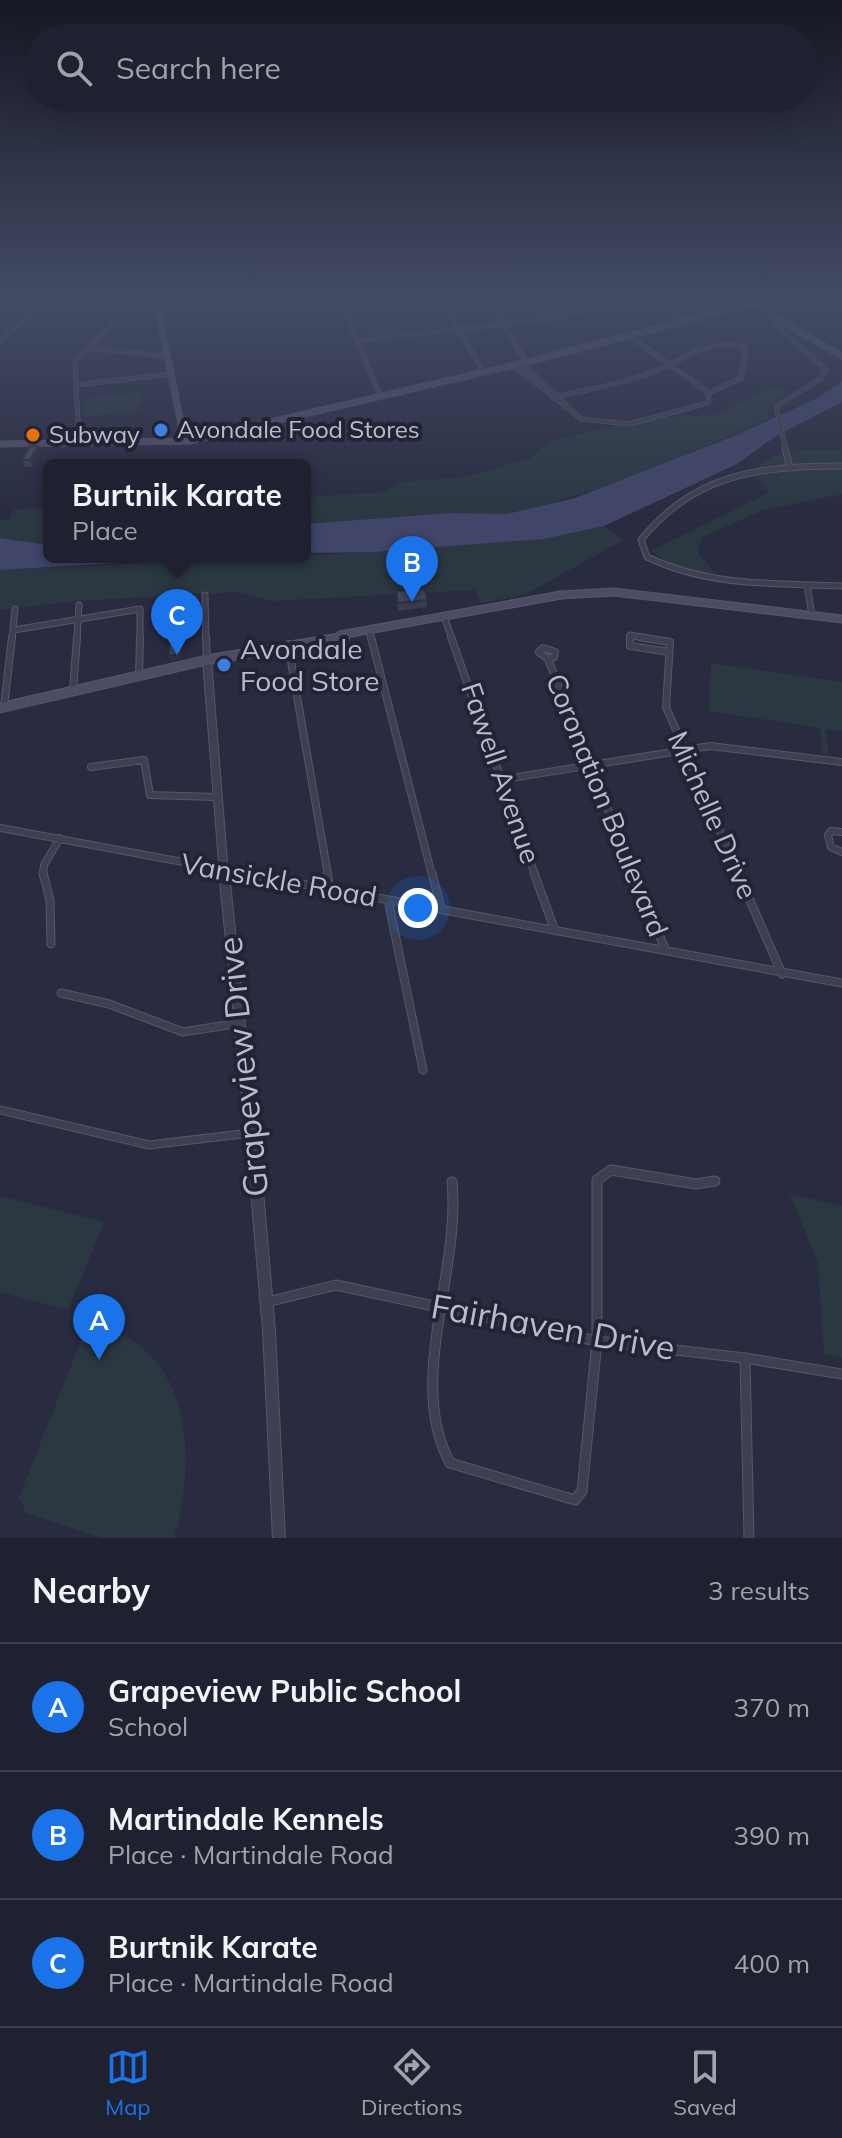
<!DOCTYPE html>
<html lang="en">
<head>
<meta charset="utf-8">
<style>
  body { margin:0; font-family:Mulish,sans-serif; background:#272939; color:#f1f3f6 }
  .you { position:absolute; left:418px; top:908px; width:28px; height:28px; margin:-20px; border:6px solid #fff; border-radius:50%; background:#1a73e8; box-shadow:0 0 0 12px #1a73e833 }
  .badge { display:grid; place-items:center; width:52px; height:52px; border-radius:50%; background:#1a73e8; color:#fff; font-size:26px; font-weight:700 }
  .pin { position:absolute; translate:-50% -66px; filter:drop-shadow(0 2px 4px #0008) }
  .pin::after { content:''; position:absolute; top:42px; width:28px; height:24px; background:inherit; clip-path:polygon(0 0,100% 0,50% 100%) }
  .popup { position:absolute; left:43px; top:459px; width:268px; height:104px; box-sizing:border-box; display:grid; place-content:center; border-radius:12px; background:#1f2131; filter:drop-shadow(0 2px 6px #0005); font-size:26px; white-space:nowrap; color:#a1a3ab }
  .popup b { font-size:30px; color:#f1f3f6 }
  .popup::after { content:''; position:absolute; left:50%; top:100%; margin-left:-16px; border:16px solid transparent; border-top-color:#1f2131 }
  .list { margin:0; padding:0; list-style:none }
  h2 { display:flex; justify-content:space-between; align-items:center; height:104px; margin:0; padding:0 32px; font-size:34px }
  h2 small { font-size:26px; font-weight:400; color:#a1a3ab }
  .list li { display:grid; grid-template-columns:52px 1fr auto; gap:24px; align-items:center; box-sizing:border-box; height:128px; padding:0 32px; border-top:2px solid #3c3e4d }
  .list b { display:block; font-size:30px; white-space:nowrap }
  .list p { margin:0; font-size:26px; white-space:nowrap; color:#a1a3ab }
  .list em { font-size:26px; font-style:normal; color:#a1a3ab }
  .icon { flex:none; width:44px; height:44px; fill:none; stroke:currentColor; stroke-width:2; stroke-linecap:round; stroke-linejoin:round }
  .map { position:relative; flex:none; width:842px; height:1538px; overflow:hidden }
  .search { position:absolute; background:#1f2131; box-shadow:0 8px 32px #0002; left:24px; right:24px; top:24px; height:88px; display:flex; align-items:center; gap:20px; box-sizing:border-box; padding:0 28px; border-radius:44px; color:#a1a3ab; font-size:30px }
  .sheet { height:488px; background:#1f2131 }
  nav { display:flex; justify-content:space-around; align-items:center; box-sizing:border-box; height:112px; border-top:2px solid #3c3e4d; background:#1f2131; font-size:22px; color:#a1a3ab }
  nav a { display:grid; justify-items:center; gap:4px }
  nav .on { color:#1a73e8 }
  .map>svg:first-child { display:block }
  .green { fill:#2b3842 }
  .water { fill:#414569 }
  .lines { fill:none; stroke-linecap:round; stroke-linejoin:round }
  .minor-far4-casing { stroke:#565768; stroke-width:5 }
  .minor-far3-casing { stroke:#565768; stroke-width:7 }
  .minor-far2-casing { stroke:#565768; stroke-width:8 }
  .minor-far1-casing { stroke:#565768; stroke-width:9 }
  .minor-casing { stroke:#565768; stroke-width:11 }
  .tertiary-far2-casing { stroke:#565768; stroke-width:10 }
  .tertiary-far1-casing { stroke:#565768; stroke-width:12 }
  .tertiary-casing { stroke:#565768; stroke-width:14 }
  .secondary-far2-casing { stroke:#565768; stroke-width:7 }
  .secondary-far1-casing { stroke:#565768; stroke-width:9 }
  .secondary-casing { stroke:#565768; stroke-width:11 }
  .minor-far4 { stroke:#3e4051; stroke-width:4 }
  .minor-far3 { stroke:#3e4051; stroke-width:5 }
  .minor-far2 { stroke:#3e4051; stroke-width:6 }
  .minor-far1 { stroke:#3e4051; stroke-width:7 }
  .minor { stroke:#3e4051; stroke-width:9 }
  .tertiary-far2 { stroke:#3e4051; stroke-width:8 }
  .tertiary-far1 { stroke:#3e4051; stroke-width:10 }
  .tertiary { stroke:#3e4051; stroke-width:12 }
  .secondary-far2 { stroke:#4c4d64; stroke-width:6 }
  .secondary-far1 { stroke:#4c4d64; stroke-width:7 }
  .secondary { stroke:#4c4d64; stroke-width:9 }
  .wall { fill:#3a3d52 }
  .shaded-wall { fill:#303242 }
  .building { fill:#44475f; stroke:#303242; stroke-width:2 }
  .shop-dot { fill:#3f7fe0; stroke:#222436; stroke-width:3 }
  .food-dot { fill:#e8710a; stroke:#222436; stroke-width:3 }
  .labels { text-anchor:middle; stroke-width:8; stroke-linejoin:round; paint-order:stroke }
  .far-poi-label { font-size:24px; fill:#bbbccb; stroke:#222436; text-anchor:start }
  .poi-label { font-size:28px; fill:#bbbccb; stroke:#222436; text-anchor:start }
  .street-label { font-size:28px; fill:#bbbccb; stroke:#222436 }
  .near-street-label { font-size:34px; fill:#bbbccb; stroke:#222436 }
</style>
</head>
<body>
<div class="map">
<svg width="842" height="1538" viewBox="0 0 842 1538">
  <rect width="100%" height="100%" fill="#292c41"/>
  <path class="green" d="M344,298H433L447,327L365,337Z
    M773,386L786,392L766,408L769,419L618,483L521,512L491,516L449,513L305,524V497L383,492L402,482L464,477L531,458L549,442L647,417L715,415Z
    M139,392L141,405L136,406L140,410L84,417L83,399Z
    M842,449V494L764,510L702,537L698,552L718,578L673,565L651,551L770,492L752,472C775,447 809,450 842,449Z
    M49,508V545L0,538V520H9L14,509Z
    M604,526L624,540L524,595L481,603L475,590L272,601L238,592L76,601L0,610V570L375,552L544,539Z
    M711,663L842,682V731L826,729L829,755H823L820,728L709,711Z
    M790,1194L842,1206V1358L824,1354L818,1264Z
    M0,1196L104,1222L68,1310L0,1292Z
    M88,1323C106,1328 125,1334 140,1346C195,1390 192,1477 174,1538H102L26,1513L19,1497Z"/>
  <path class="water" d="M842,381V402L776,436L737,464L604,526L544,539L375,552L305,553V524L449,513L507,514L575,498L739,434L818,398Z
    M0,538L49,545V557H219L0,570Z"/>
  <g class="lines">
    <defs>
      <path id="minor-far4" d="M62,298L157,307L239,298
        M339,298L380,395
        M439,298L484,372
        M484,298L527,362
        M528,298L544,319
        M660,298L681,323
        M779,320L774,323L826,370L820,379L776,407L786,450
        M630,336L709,393
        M0,341L49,298
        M358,341L544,319L651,298
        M89,348L167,356
        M522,363L581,419
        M514,365L581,419L629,424L708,403L709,393
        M76,385L171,374
        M553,398C584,390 615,385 645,375C679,364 708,336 746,347L741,378L709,393
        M79,444L75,361L111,326"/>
      <path id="minor-far3" d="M785,448L789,465
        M842,466C761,466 694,473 641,540L647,557C709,587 774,583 842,586
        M807,585L812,615
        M205,595L206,639
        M444,616L452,639
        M14,630L140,609V639
        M369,630L371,639
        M12,639L15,609
        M77,639L79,605
        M630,639V635L651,639"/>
      <path id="minor-far2" d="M206,637L207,660
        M371,637L432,875
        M451,637L535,875
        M630,637V646L669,652
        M639,637L670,642L666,707L739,875
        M288,644L328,875
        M543,648L555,652L554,657L548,659L539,652Z
        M548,659L634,875
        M139,676L140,637
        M73,691L77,637
        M4,707L12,637
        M91,767L144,760L150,795L215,797
        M505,779L710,746L842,762
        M0,828L253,875
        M842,832L831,831L828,835L831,847L842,852
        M43,875L44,865L60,838"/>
      <path id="minor-far1" d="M43,873L50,900L51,944
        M242,873L842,983
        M327,873L330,888
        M432,873L441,909
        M534,873L555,931
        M633,873L666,951
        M738,873L782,974
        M388,900L423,1070
        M61,993L109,1004L183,1032L240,1023
        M0,1110L149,1145L250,1133"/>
      <path id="minor" d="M452,1182C461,1271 406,1382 450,1463L575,1500L582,1491L597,1341V1180L611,1170L696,1184L715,1181
        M267,1302L336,1285L597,1341L745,1358L842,1374
        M745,1358L749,1538"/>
      <path id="tertiary-far2" d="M207,660L224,875"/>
      <path id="tertiary-far1" d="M224,873L255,1170"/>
      <path id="tertiary" d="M255,1168L269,1331L279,1538"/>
      <path id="secondary-far2" d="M156,298L181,424L180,441
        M758,302L779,320L842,356
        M141,306L155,298
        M0,444L189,441L527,362L773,298"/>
      <path id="secondary-far1" d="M340,635L561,595L614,592L842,619
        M335,639L345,637"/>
      <path id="secondary" d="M0,708L207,660L345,637"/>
    </defs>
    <use href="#minor-far4" class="minor-far4-casing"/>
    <use href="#minor-far3" class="minor-far3-casing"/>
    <use href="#minor-far2" class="minor-far2-casing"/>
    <use href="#minor-far1" class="minor-far1-casing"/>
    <use href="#minor" class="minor-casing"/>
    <use href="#tertiary-far2" class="tertiary-far2-casing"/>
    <use href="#tertiary-far1" class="tertiary-far1-casing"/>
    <use href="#tertiary" class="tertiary-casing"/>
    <use href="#secondary-far2" class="secondary-far2-casing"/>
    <use href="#secondary-far1" class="secondary-far1-casing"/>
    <use href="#secondary" class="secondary-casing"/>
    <use href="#minor-far4" class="minor-far4"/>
    <use href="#minor-far3" class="minor-far3"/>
    <use href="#minor-far2" class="minor-far2"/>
    <use href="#minor-far1" class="minor-far1"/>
    <use href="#minor" class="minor"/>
    <use href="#tertiary-far2" class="tertiary-far2"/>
    <use href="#tertiary-far1" class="tertiary-far1"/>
    <use href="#tertiary" class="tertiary"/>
    <use href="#secondary-far2" class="secondary-far2"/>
    <use href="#secondary-far1" class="secondary-far1"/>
    <use href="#secondary" class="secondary"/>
  </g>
  <path class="wall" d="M348,298H373L375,310L356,313Z
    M40,453L33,467H25L22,460Z
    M396,591L427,600V607L398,611Z"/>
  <path class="shaded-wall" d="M375,302V310L356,313V305Z
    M38,446L40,453L33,467L30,460Z
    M181,643L183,658L170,661L169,656Z"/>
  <path class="building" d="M352,298H373L375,302L356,305Z
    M30,446H38L30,460H22Z
    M425,589L427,600L398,603L396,591Z
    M181,643L182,653L169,656V644Z"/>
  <linearGradient id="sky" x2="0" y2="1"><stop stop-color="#171824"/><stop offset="0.58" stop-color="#434b65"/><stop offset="1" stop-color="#434b65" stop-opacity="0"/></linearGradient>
  <rect width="842" height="514" fill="url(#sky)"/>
  <g class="shop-dot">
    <circle cx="161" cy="430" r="8"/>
    <circle cx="224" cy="665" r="8"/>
  </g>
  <circle class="food-dot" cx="33" cy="435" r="8"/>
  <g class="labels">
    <g class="far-poi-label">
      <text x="177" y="438">Avondale Food Stores</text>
      <text x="49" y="443">Subway</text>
    </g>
    <g class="poi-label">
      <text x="240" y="659">Avondale<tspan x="240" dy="32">Food Store</tspan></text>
    </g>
    <g class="street-label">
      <text transform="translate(501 773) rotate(71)" y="10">Fawell Avenue</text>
      <text transform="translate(607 805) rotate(68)" y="10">Coronation Boulevard</text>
      <text transform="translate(713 815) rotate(66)" y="10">Michelle Drive</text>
      <text transform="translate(279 880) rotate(10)" y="10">Vansickle Road</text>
    </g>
    <g class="near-street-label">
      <text transform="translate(243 1067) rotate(-96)" y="12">Grapeview Drive</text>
      <text transform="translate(553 1327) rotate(10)" y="12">Fairhaven Drive</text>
    </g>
  </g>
</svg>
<div class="you"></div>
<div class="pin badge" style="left:99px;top:1360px">A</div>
<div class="pin badge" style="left:412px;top:602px">B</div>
<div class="pin badge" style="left:177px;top:655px">C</div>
<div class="popup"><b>Burtnik Karate</b>Place</div>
<div class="search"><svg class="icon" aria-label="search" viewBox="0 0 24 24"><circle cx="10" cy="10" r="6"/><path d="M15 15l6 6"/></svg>Search here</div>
</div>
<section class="sheet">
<h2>Nearby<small>3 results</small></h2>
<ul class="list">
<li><span class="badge">A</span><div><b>Grapeview Public School</b><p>School</p></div><em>370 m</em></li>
<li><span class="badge">B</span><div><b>Martindale Kennels</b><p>Place · Martindale Road</p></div><em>390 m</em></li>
<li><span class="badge">C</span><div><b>Burtnik Karate</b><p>Place · Martindale Road</p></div><em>400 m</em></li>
</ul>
</section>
<nav>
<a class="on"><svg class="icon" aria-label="map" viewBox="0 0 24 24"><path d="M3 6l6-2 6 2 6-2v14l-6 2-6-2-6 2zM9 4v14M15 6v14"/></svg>Map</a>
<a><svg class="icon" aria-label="directions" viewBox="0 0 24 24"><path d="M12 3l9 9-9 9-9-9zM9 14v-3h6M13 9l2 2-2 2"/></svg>Directions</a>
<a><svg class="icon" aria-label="saved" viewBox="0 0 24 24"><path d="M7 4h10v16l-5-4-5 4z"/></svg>Saved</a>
</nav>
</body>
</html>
